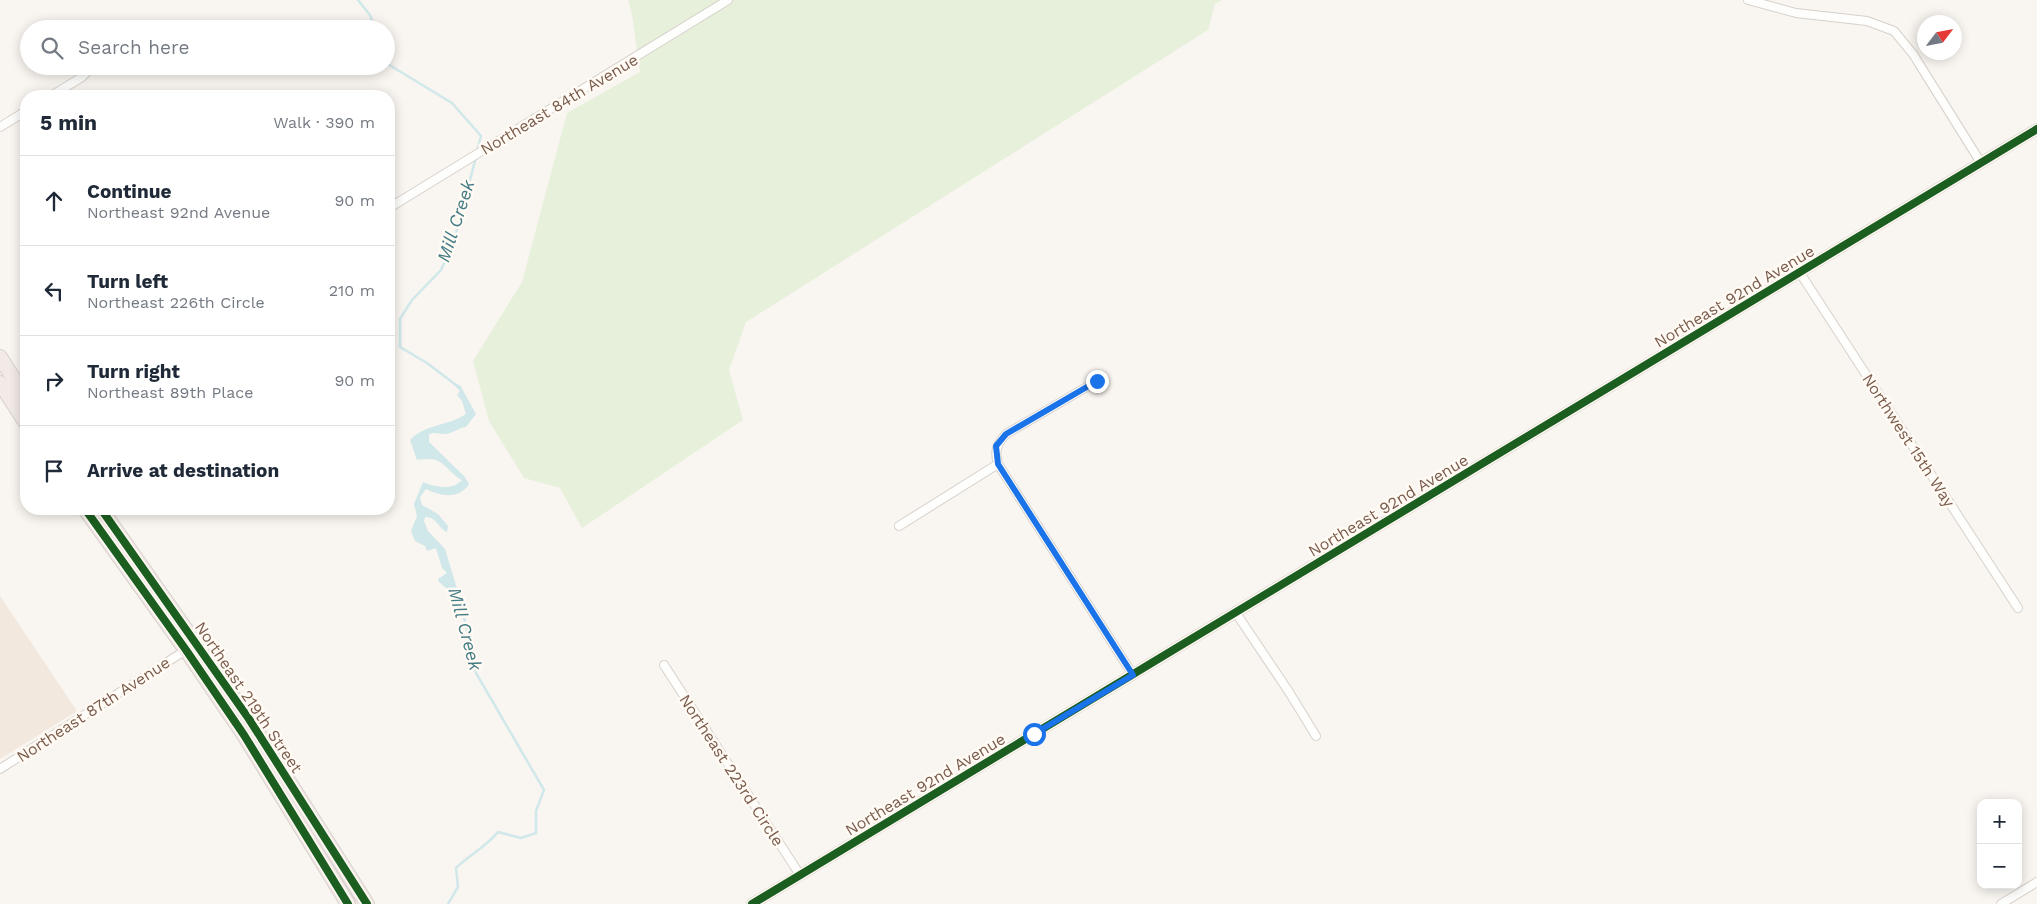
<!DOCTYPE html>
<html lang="en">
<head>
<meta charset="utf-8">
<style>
  body { margin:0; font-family:"Work Sans",sans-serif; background:#f6f6f7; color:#1f2937 }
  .controls { position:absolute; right:15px; bottom:15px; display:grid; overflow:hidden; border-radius:10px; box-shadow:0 2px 12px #0003 }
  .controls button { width:45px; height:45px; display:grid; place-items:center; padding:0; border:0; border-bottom:1px solid #e0e1e3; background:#fff; color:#1f2937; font:25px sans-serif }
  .compass { position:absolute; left:1917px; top:15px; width:45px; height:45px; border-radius:50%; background:#fff; box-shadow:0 2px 12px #0003; rotate:58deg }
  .stop { position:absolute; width:15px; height:15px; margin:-11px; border:4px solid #1a73e8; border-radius:50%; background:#fff }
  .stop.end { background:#1a73e8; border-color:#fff; box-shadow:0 1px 5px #0008 }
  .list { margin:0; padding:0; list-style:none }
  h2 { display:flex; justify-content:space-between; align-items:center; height:65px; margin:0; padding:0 20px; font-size:21px }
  h2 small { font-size:16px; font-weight:400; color:#747a83 }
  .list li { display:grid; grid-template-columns:32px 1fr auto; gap:15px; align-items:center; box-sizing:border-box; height:90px; padding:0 20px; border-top:1px solid #e0e1e3 }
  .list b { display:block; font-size:19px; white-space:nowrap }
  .list p { margin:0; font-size:16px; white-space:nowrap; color:#747a83 }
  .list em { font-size:16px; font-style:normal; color:#747a83 }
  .icon { flex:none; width:28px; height:28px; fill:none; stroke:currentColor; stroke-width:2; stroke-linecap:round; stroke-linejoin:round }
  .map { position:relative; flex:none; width:2037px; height:904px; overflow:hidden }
  .search { position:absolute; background:#fff; box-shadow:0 2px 12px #0003; left:20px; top:20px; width:375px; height:55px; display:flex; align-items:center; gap:12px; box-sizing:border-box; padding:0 18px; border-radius:28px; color:#747a83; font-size:19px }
  .panel { position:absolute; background:#fff; box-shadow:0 2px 12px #0003; left:20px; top:90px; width:375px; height:425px; border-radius:20px }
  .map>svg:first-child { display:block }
  .residential { fill:#f2e8de }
  .green { fill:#e7f0db }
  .water { fill:#d0e8ea }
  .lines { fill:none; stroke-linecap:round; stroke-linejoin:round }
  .stream { stroke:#d0e8ea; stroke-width:2.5 }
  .street-casing { stroke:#d7d1cb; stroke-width:10 }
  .secondary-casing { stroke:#d9d2cb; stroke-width:12 }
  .highway-casing { stroke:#dad1cc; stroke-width:16 }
  .street { stroke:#fefefd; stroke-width:8 }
  .secondary { stroke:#fefefd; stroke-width:10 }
  .highway { stroke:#f2eae7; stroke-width:14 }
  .cycleway-casing { stroke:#fffaf3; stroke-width:11 }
  .cycleway { stroke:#1b5e20; stroke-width:8 }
  .route { stroke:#1a73e8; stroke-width:6 }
  .labels { text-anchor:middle; stroke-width:5; stroke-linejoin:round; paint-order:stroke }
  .street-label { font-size:16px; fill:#7a5c4d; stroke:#fffaf3 }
  .water-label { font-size:18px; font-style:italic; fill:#437c86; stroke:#fffaf3 }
</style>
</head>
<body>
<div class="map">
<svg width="2037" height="904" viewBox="0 0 2037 904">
  <rect width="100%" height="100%" fill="#f9f5f0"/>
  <path class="residential" d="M0,596L77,711L0,759Z"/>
  <path class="green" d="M628,0H1222L1215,4L1208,30L746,322L729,370L743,420L582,528L560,488L524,478L489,421L473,361L522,282L567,113L640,72L632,14Z"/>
  <path class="water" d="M453,384L460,385L476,414L466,427C459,428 456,431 450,433C443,436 436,431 429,434V442L464,476L469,484C459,500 440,496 426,489L420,497L422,505L438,514L448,526L447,532C438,528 437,517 425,517L424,521L428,531L445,549L459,595H454L439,582L438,579L447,573L442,568L436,548L427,551L425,546L415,541L411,531L417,516L414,504L423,482C435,487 452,491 462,480C442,468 445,455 417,460L410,440C425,424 448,426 466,414L462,401L457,395L460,391Z"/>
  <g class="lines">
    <path class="stream" d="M358,0L370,15L375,29
      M386,63L452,103L481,136L477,151
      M456,385L427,363L400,347V319L412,300L441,270L454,241L476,157
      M448,904L458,887L456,868C470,854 486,847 498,832L521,838L536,833V811L544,790L476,673L459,594"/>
    <defs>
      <path id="street" d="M1748,0L1796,13L1867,21L1894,31L1913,54L1981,163
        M51,96L82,77L93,66
        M0,127L26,111
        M389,208L728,0
        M1800,273L2018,608
        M1097,381L1006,434C997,444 994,451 998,464L1133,675
        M899,526L998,464
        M1236,613L1289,692L1316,736
        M664,665L800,875
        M0,769L186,650
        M2001,904L2037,882"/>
      <path id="secondary" d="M752,904L2037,129"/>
      <path id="highway" d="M0,357L26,398
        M0,383L26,423
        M85,509L186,650L244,735L348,904
        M101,509L249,719L367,904"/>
    </defs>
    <use href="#street" class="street-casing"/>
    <use href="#secondary" class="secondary-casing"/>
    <use href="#highway" class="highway-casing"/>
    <use href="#street" class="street"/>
    <use href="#secondary" class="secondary"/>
    <use href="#highway" class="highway"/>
    <defs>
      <path id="cycleway" d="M85,509L186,650L244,735L348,904
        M101,509L249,719L367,904
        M752,904L2037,129"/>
    </defs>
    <use href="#cycleway" class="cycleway-casing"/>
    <use href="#cycleway" class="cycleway"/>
  </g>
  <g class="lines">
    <path class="route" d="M1034,734L1133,675L998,464L996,446L1006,434L1097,381"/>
  </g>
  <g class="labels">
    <g class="street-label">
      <text transform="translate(559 104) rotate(-31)" y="6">Northeast 84th Avenue</text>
      <text transform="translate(1734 296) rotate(-31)" y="6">Northeast 92nd Avenue</text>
      <text transform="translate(1909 440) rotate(57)" y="6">Northwest 15th Way</text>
      <text transform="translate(1388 505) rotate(-31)" y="6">Northeast 92nd Avenue</text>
      <text transform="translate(249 697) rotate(56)" y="6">Northeast 219th Street</text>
      <text transform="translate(93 709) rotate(-33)" y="6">Northeast 87th Avenue</text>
      <text transform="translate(732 770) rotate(57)" y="6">Northeast 223rd Circle</text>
      <text transform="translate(925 784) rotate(-31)" y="6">Northeast 92nd Avenue</text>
    </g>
    <g class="water-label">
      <text transform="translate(456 221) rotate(-72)" y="6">Mill Creek</text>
      <text transform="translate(465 629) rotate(75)" y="6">Mill Creek</text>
    </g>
  </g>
</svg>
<div class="controls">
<button>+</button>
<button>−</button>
</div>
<svg class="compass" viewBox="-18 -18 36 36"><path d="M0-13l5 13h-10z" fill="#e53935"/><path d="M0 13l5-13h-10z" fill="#747a83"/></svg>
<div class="stop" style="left:1034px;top:734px"></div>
<div class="stop end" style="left:1097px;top:381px"></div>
<div class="search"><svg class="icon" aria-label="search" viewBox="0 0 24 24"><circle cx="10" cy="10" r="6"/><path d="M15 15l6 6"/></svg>Search here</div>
<section class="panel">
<h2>5 min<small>Walk · 390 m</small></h2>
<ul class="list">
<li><svg class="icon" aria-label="ahead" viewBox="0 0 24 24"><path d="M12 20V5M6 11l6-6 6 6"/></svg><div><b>Continue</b><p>Northeast 92nd Avenue</p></div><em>90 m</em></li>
<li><svg class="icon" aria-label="left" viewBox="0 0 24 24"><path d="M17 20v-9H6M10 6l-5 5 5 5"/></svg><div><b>Turn left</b><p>Northeast 226th Circle</p></div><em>210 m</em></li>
<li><svg class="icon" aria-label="right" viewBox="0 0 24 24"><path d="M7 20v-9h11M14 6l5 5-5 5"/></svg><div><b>Turn right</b><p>Northeast 89th Place</p></div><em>90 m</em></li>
<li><svg class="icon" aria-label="arrive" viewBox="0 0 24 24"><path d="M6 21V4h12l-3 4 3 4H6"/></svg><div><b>Arrive at destination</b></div></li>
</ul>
</section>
</div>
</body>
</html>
